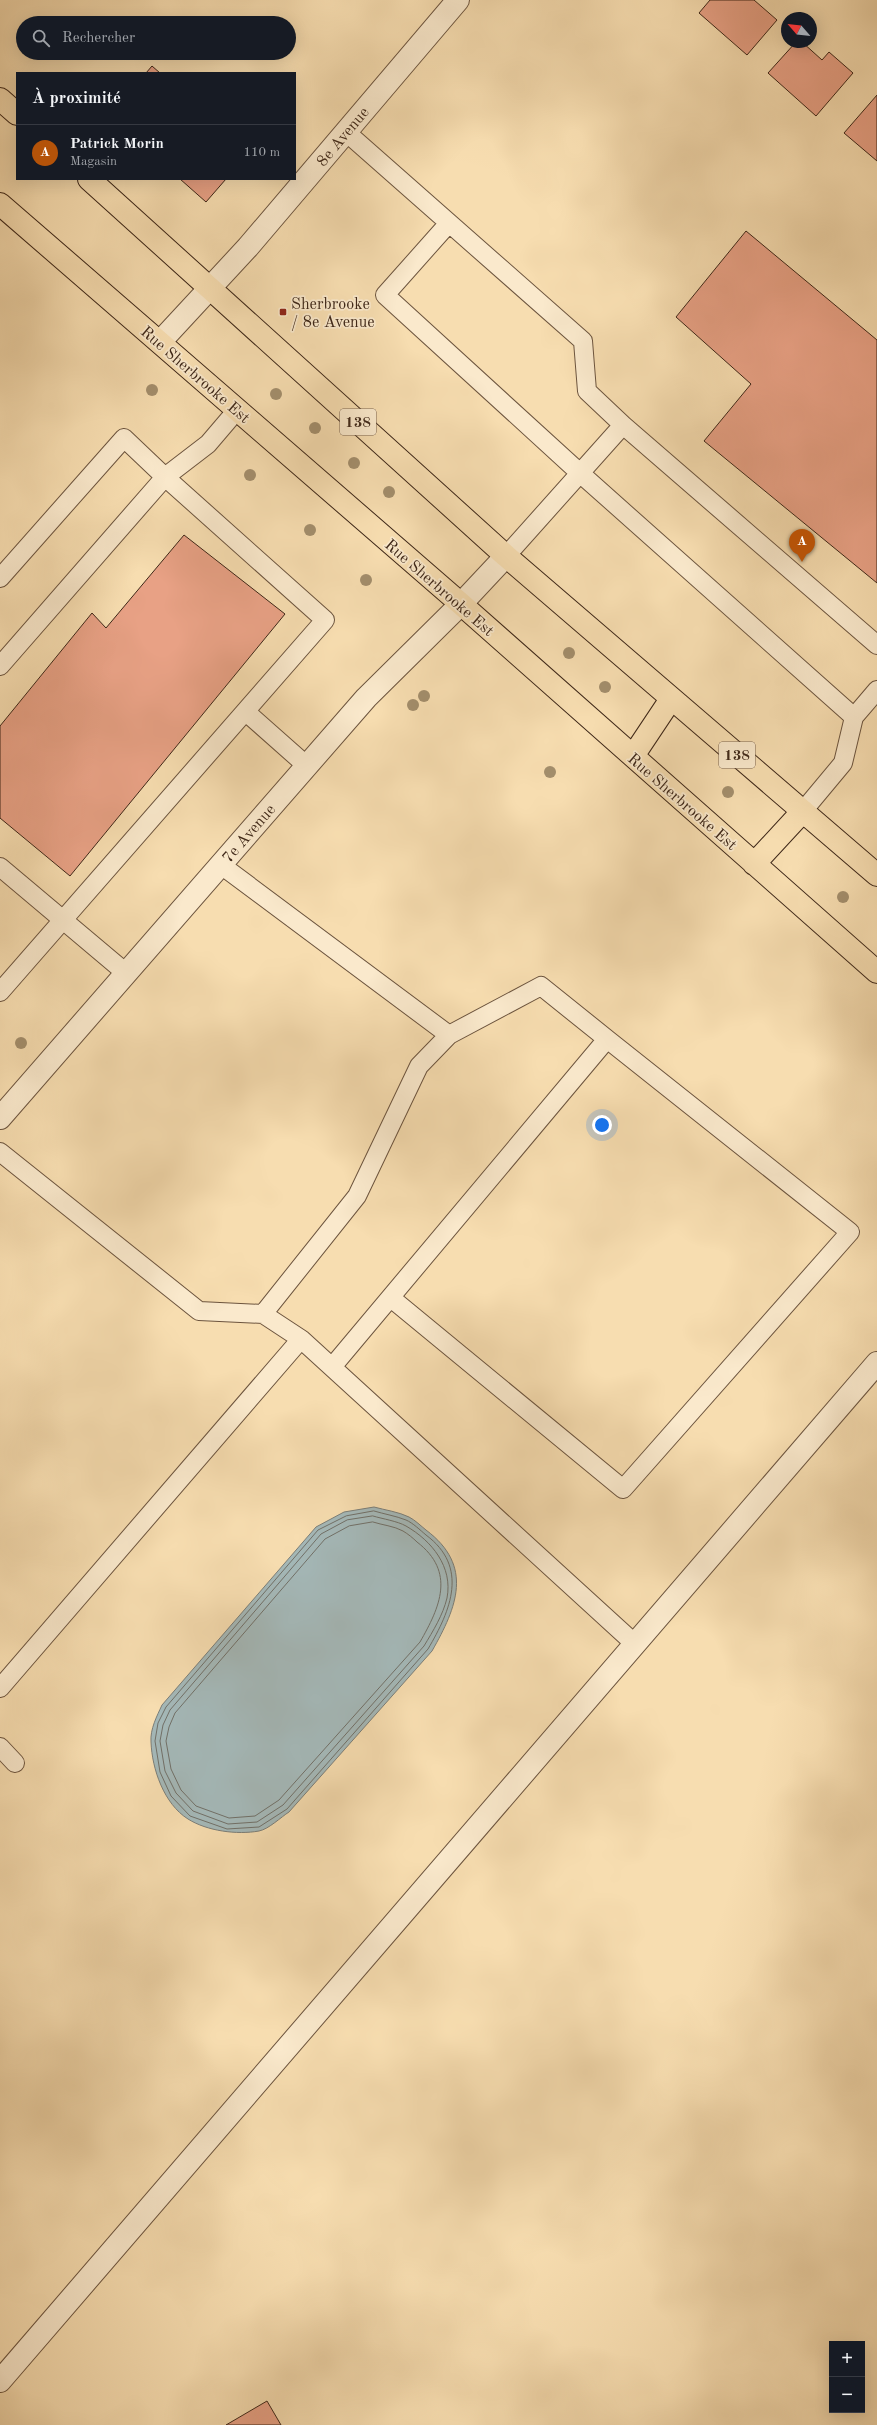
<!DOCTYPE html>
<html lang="fr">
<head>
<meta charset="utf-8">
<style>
  body { margin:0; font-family:"Old Standard TT",serif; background:#20242c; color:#f1f3f6 }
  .controls { position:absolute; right:12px; bottom:12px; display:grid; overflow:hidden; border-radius:0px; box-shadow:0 4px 16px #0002 }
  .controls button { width:36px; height:36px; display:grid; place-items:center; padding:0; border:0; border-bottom:1px solid #363941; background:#171b24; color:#f1f3f6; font:20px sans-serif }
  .compass { position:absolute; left:781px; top:12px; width:36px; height:36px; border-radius:50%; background:#171b24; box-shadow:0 4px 16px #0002; rotate:298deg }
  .you { position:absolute; left:602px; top:1125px; width:14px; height:14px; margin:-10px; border:3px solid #fff; border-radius:50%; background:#1a73e8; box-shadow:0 0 0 6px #1a73e833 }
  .badge { display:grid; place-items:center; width:26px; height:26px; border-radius:50%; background:#b45309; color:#fff; font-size:13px; font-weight:700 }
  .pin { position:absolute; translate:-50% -33px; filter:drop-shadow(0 1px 2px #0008) }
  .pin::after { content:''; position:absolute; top:21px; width:14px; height:12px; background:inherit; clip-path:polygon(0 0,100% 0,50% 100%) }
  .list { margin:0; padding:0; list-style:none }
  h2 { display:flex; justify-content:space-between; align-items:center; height:52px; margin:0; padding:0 16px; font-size:17px }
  h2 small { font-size:13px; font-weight:400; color:#9ea1a6 }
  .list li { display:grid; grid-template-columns:26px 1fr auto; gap:12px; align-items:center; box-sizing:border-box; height:56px; padding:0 16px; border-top:1px solid #363941 }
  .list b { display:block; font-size:15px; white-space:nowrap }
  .list p { margin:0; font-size:13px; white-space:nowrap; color:#9ea1a6 }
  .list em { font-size:13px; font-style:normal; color:#9ea1a6 }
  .icon { flex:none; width:22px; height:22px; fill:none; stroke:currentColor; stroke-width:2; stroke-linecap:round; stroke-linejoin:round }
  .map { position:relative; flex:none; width:877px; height:2425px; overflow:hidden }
  .search { position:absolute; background:#171b24; box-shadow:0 4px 16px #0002; left:16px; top:16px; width:280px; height:44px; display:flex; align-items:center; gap:10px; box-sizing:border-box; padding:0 14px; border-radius:22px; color:#9ea1a6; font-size:15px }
  .panel { position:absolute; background:#171b24; box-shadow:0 4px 16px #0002; left:16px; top:72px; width:280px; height:108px; border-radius:0px }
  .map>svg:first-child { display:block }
  .water { fill:#a4b8b8; stroke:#7b7e78 }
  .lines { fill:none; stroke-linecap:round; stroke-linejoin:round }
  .shore { stroke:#717068; stroke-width:1 }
  .building { fill:#e8a185; stroke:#3e2718 }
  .lane-casing { stroke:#6c543e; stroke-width:20 }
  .street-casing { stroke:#6c543e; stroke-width:24 }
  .primary-casing { stroke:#3e2718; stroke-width:24 }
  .lane { stroke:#fae9cc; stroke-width:18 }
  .street { stroke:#fae9cc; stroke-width:22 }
  .primary { stroke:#f7ddb0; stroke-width:22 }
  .tree { fill:#a38e6c }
  .poi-dot { fill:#8f2418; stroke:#fae9cc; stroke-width:1.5 }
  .labels { text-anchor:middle; stroke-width:3.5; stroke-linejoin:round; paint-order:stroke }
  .shield { fill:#fae9cc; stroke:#76614e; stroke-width:1 }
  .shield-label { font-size:15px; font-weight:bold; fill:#3e2718 }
  .street-label { font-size:16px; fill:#3e2718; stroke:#fae9cc }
  .poi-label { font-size:16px; fill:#3e2718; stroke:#fae9cc; text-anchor:start }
</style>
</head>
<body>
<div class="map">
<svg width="877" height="2425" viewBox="0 0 877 2425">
  <rect width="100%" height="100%" fill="#f7ddb0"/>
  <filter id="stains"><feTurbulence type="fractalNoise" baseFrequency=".005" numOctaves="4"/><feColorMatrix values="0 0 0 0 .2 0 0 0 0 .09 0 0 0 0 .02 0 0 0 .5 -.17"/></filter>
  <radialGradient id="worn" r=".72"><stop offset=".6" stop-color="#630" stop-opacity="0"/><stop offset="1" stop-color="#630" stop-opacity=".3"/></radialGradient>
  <path class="water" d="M374,1507C385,1510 399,1512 409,1517C415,1520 421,1526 426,1530C474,1566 457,1607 432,1651L289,1812C281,1817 269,1829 259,1831C237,1835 207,1831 188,1819C164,1804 152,1769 151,1742C150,1729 157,1716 162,1705L316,1527L344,1512Z"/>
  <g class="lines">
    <path class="shore" d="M374,1511C384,1514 396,1516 406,1520C413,1523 420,1530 426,1535C469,1567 451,1610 428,1649L287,1809L259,1827L227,1829L190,1816L171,1796L160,1772L155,1741L158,1723L166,1707L318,1530L346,1516Z
      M373,1516C383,1519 397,1521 406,1526C432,1541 453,1567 447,1598C443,1615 433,1631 424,1646L283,1805L257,1822L228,1824L193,1811L176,1793L165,1771L160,1741L163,1725L170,1710L321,1534L347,1520Z
      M373,1522C382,1525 394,1526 403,1531C408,1534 413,1538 417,1542C456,1572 440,1607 420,1642L279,1800L255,1816L229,1818L196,1806L181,1790L171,1769L166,1741L169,1727L175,1713L325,1539L349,1526Z"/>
  </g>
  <path class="building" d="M710,0H754L777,20L747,55L699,13Z
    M796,42H802L822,60L829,52L853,73L816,116L768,73Z
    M152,66L160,73H146Z
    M877,95V161L844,133Z
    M180,179H226L206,202Z
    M746,231L877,340V583L704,441L751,384L676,317Z
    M184,535L285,614L70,876L0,818V726L92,613L106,628Z
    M267,2401L281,2425H226Z"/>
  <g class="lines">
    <defs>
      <path id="lane" d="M346,132L583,341L587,391L623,425L506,556
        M449,223L385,295L581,474L854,717L843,763L803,811
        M623,425L877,645
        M0,578L124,438L165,477L0,666
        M246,712L307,766
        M854,717L877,690
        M221,865L449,1035L541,986L607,1039
        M0,867L126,973
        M0,992L325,620L165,477L208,444L237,410
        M0,1152L199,1311L263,1314L301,1339L635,1644
        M263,1314L357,1196L419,1066L449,1035
        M332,1367L607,1039L850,1232L623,1489L391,1298
        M0,1688L301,1339
        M0,1747L15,1763"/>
      <path id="street" d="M160,342L248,247L458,0
        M0,1118L366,698L461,604L506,556
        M0,2381L877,1363"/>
      <path id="primary" d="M0,99L17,114
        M89,179L506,556L877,875
        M0,204L461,604L877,972
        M633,756L671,699
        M754,864L803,811"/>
    </defs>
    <use href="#lane" class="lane-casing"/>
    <use href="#street" class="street-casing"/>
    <use href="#primary" class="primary-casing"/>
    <use href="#lane" class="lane"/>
    <use href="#street" class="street"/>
    <use href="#primary" class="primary"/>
  </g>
  <g class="tree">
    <circle cx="152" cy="390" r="6"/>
    <circle cx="276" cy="394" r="6"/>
    <circle cx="315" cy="428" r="6"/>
    <circle cx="354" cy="463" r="6"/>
    <circle cx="250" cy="475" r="6"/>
    <circle cx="389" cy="492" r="6"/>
    <circle cx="310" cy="530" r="6"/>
    <circle cx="366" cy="580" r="6"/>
    <circle cx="569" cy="653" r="6"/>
    <circle cx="605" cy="687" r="6"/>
    <circle cx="424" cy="696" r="6"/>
    <circle cx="413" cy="705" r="6"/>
    <circle cx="550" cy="772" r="6"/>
    <circle cx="728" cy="792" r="6"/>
    <circle cx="843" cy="897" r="6"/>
    <circle cx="21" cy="1043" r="6"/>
  </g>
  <rect class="poi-dot" x="279" y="308" width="8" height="8" rx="2"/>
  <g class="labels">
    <g class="shield">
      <rect x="340" y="409" width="36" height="26" rx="3"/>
      <rect x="719" y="742" width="36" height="26" rx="3"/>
    </g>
    <g class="shield-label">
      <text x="358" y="427">138</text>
      <text x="737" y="760">138</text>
    </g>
    <g class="street-label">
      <text transform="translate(342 136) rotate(-50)" y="6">8e Avenue</text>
      <text transform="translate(196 374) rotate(41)" y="6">Rue Sherbrooke Est</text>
      <text transform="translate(440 587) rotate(41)" y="6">Rue Sherbrooke Est</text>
      <text transform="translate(683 801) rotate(41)" y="6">Rue Sherbrooke Est</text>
      <text transform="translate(248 833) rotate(-49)" y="6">7e Avenue</text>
    </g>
    <g class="poi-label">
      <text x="291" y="309">Sherbrooke<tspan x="291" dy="18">/ 8e Avenue</tspan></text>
    </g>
  </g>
  <rect width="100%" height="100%" filter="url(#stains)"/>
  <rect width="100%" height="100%" fill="url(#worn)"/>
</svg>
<div class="controls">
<button>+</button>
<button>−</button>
</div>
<svg class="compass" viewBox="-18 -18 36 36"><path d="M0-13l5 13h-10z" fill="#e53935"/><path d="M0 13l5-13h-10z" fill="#9ea1a6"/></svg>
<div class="you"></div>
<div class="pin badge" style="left:802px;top:562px">A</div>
<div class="search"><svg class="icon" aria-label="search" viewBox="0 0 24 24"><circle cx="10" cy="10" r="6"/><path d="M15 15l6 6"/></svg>Rechercher</div>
<section class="panel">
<h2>À proximité<small></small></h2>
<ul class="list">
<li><span class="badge">A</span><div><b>Patrick Morin</b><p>Magasin</p></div><em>110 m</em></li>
</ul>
</section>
</div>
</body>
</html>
